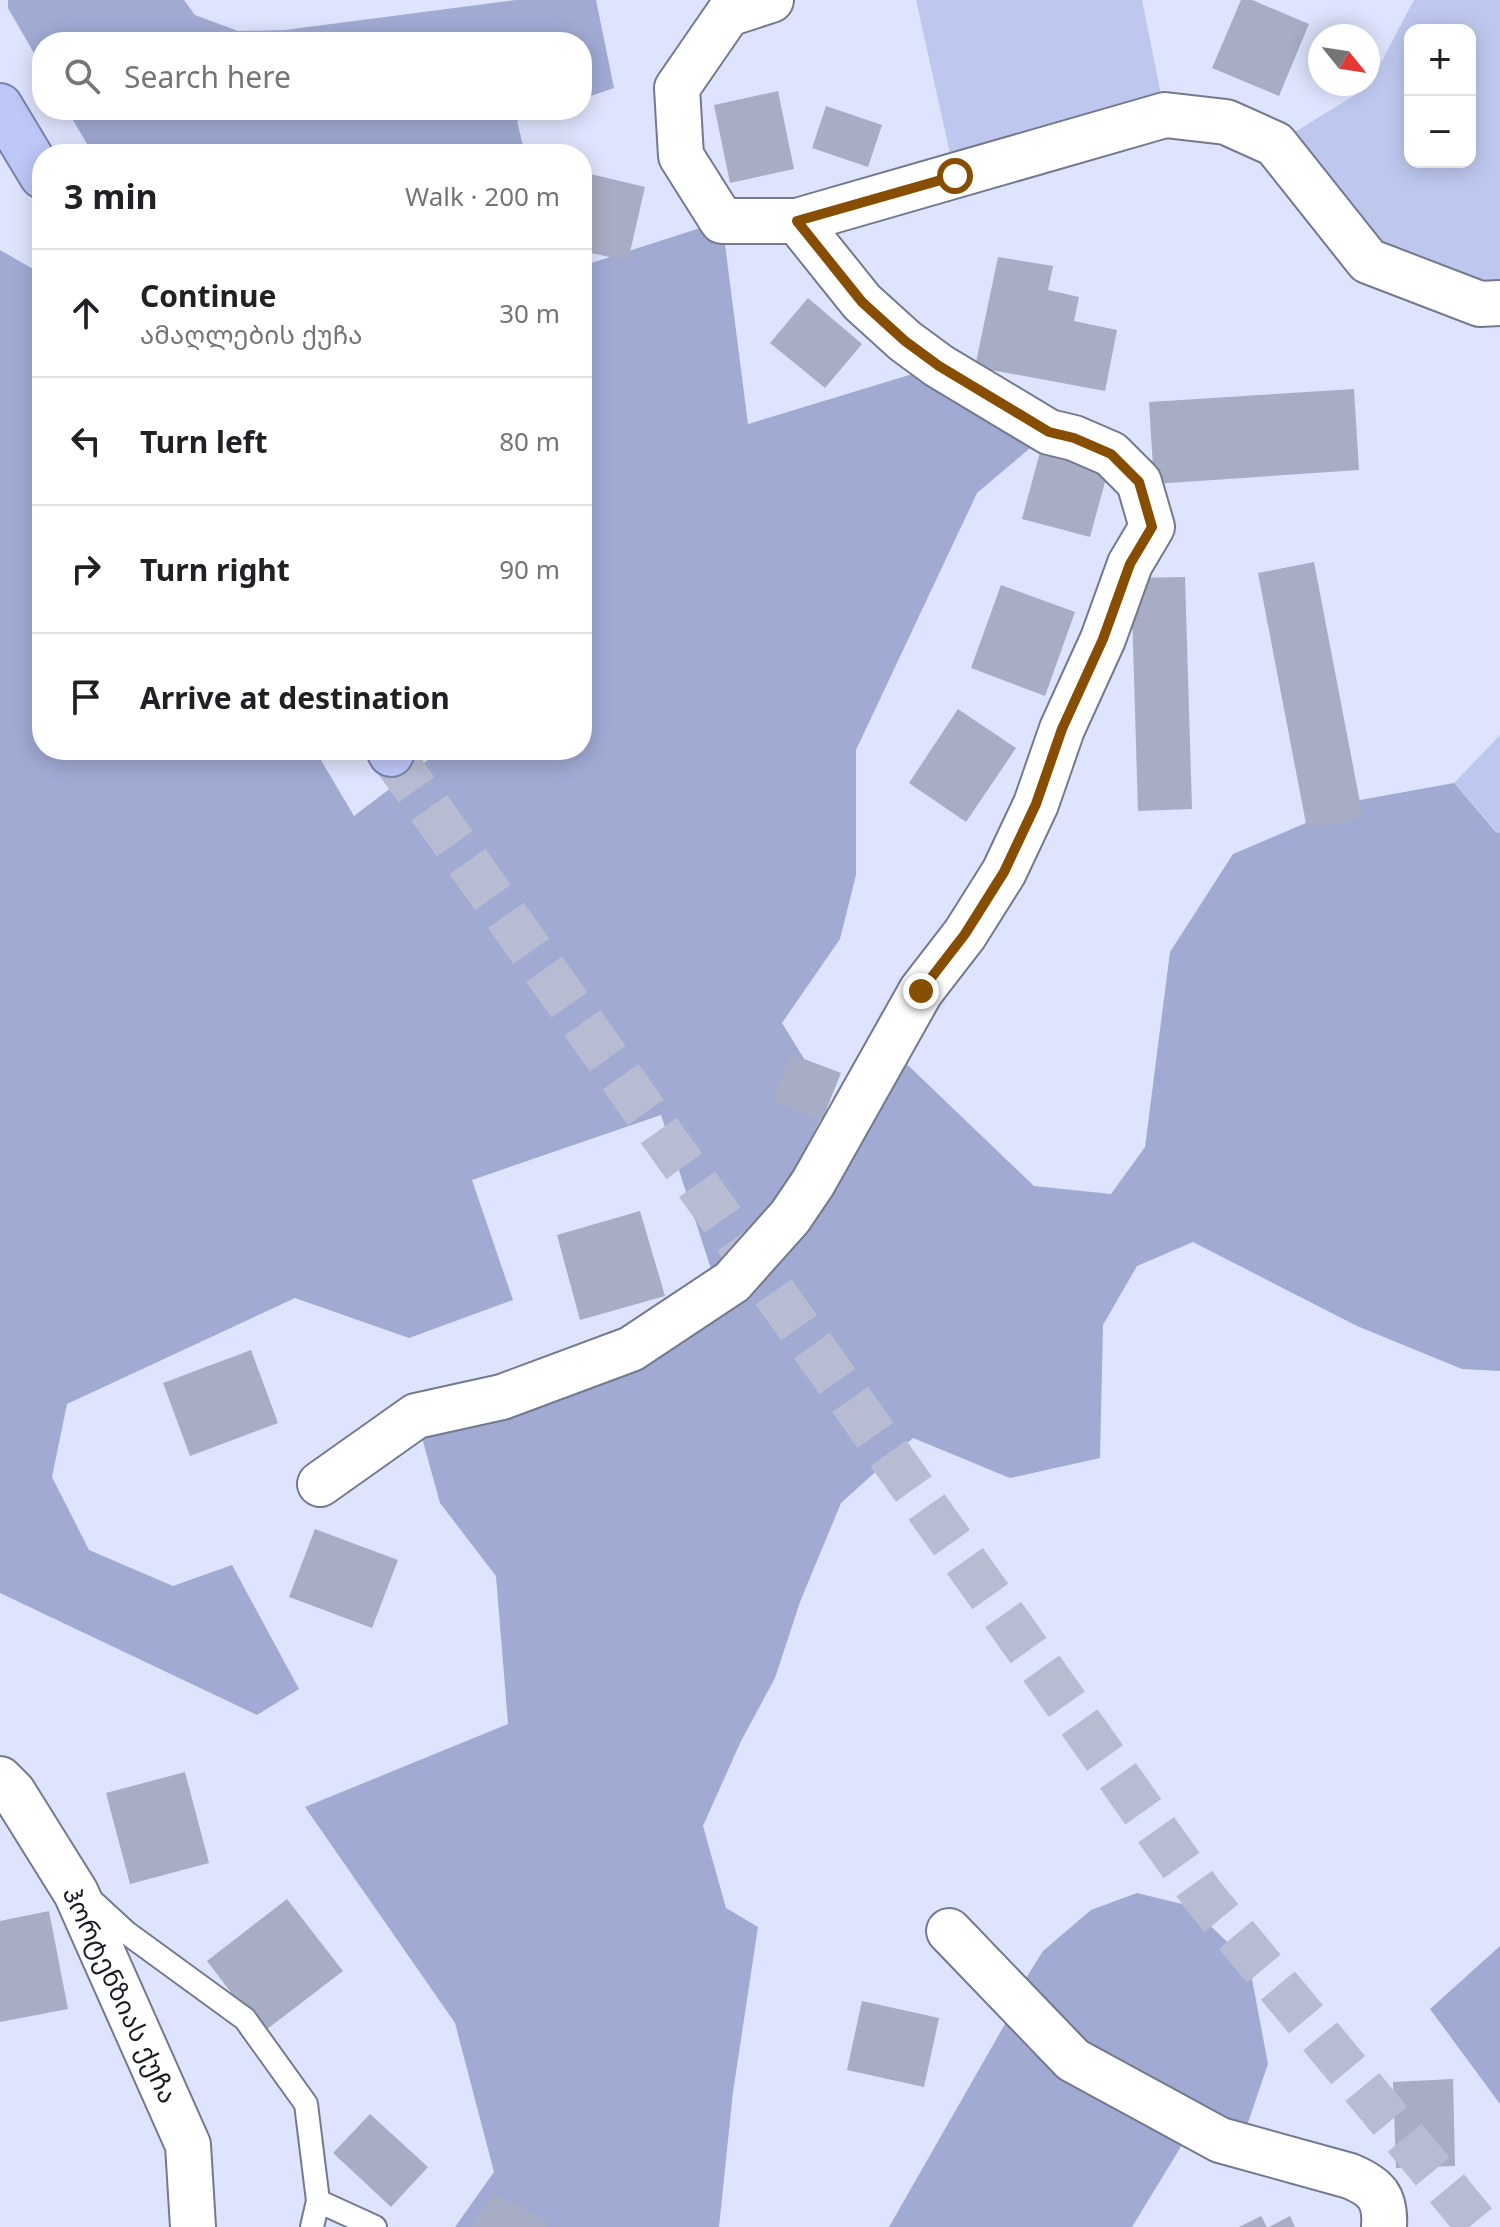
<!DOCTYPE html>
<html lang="en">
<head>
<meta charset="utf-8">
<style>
  body { margin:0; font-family:"Noto Sans","Noto Sans Georgian",sans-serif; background:#f6f6f6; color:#202124 }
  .controls { position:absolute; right:24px; top:24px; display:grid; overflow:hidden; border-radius:16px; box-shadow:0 4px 20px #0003 }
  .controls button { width:72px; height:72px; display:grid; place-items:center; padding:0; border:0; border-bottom:2px solid #e0e0e0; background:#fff; color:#202124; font:40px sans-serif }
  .compass { position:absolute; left:1308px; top:24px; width:72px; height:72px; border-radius:50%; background:#fff; box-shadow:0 4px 20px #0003; rotate:120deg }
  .stop { position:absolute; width:24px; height:24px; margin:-18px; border:6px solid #874e01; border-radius:50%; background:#fff }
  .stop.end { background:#874e01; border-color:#fff; box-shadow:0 2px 8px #0008 }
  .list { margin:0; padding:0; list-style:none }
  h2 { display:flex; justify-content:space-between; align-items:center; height:104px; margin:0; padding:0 32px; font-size:34px }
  h2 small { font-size:26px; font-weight:400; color:#757577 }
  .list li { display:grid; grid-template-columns:52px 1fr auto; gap:24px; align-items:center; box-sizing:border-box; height:128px; padding:0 32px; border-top:2px solid #e0e0e0 }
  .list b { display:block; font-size:30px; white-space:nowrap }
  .list p { margin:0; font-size:26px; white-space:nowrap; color:#757577 }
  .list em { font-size:26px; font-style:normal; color:#757577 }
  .icon { flex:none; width:44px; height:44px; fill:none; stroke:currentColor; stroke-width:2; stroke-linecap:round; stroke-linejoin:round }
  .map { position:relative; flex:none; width:1500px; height:2227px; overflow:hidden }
  .search { position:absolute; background:#fff; box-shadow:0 4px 20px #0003; left:32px; top:32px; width:560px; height:88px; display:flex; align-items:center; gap:20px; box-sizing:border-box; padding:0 28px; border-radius:32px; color:#757577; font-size:30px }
  .panel { position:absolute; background:#fff; box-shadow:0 4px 20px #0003; left:32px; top:144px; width:560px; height:616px; border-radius:32px }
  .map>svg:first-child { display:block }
  .green { fill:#bec8ef; fill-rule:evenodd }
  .forest { fill:#a0aad3 }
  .building { fill:#a7adc4 }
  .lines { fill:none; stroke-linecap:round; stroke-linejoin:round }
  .trunk-tunnel { stroke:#b7bcd2; stroke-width:44; stroke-dasharray:44 22; stroke-linecap:butt }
  .service-casing { stroke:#73798e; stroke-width:26 }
  .minor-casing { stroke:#73798e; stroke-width:48 }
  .trunk-casing { stroke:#7a83ac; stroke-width:48 }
  .service { stroke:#fff; stroke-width:22 }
  .minor { stroke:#fff; stroke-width:44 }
  .trunk { stroke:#bec8f8; stroke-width:44 }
  .route { stroke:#874e01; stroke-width:10 }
  .labels { text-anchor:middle; stroke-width:8; stroke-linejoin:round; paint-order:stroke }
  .street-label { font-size:26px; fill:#1a1c24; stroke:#fff }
</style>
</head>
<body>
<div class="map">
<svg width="1500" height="2227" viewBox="0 0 1500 2227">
  <rect width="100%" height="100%" fill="#dee4fd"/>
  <path class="green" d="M916,0H1142L1165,115L955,176Z
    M1414,0H1500V303L1368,261L1275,144L1368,87ZM1410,30H1470V162H1410Z
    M1500,735V833L1497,832L1454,783Z"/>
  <path class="forest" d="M8,0H184L195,15L238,31L285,30L516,0H596L614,88L582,99V42H42V67L8,8Z
    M67,110H548L517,121L525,154H93Z
    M722,221L748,424L939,366L1049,432L977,493L856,750V875L840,939L782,1023L830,1101L779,1200L712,1272L661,1115L472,1180L513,1300L409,1338L295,1298L67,1404L52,1477L89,1550L173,1586L232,1565L299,1689L257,1715L0,1593V250L33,269L42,284V750H315L354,816L441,750H582V266Z
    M1454,783L1496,832L1500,833V1371L1462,1369L1357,1326L1193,1242L1137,1266L1103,1325L1100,1458L1010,1478L913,1438L841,1503L800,1602L775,1678L741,1741L703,1826L726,1908L758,1927L733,2092L719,2227H455L494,2172L455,2023L305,1807L508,1724L496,1576L440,1503L416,1416L502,1397L732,1282L890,1048L1034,1186L1111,1194L1145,1147L1170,952L1233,854L1360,800Z
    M1137,1893L1190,1906L1249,1963L1268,2064L1240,2146L1013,1999L1043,1951L1091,1910Z
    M1500,1946V2104L1430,2009Z
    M1009,2017L1076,2075L1182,2145L1132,2227H889Z"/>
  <path class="building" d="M1241,0H1252L1309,24L1279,96L1212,68Z
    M778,91L794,169L730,183L714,105Z
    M826,106L882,125L868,167L812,148Z
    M582,172L645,187L628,261L582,251Z
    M998,257L1053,266L1048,290L1079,297L1074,321L1117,330L1105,391L975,367Z
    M808,298L862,344L825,388L770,343Z
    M1354,389L1359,470L1154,484L1149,402Z
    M1040,452L1108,471L1090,537L1022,519Z
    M1314,562L1363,818L1307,829L1258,573Z
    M1185,577L1192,809L1138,811L1131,578Z
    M1001,585L1075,612L1045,696L971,668Z
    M958,709L1016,748L966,822L909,783Z
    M791,1054L841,1073L822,1120L772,1101Z
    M640,1211L665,1296L580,1320L557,1235Z
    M251,1350L278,1423L190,1456L163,1383Z
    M315,1529L398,1560L372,1628L289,1597Z
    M185,1772L209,1863L130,1884L106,1793Z
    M287,1899L343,1971L262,2033L207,1961Z
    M49,1911L68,2009L0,2022V1921Z
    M862,2001L939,2018L924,2087L847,2070Z
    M1453,2079L1455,2166L1396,2168L1393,2082Z
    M370,2114L428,2167L391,2207L333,2153Z
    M494,2194L550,2222L547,2227H472Z
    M1261,2216L1267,2227H1239Z
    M1290,2216L1295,2227H1269Z"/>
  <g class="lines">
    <path class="trunk-tunnel" d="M391,754L1204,1897L1479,2227"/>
    <defs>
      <path id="service" d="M89,1898L127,1933L245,2019L306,2104L318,2201L312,2227
        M318,2201L375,2227"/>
      <path id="minor" d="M771,0L728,14L677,88L681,156L722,221H797L1165,115L1226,122L1275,144L1368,261L1480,304L1500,303
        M320,1484L416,1416L502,1397L631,1349L732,1282L790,1217L813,1183L921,991L965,934L1004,872L1036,804L1062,729L1103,639L1130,564L1152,527L1139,482L1111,454L1074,438L1049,432L939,366L905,341L862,302L797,221
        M0,1779L13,1792L76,1893L188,2145L193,2227
        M949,1931L1073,2060L1220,2140L1350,2176C1376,2187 1386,2197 1384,2227"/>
      <path id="trunk" d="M0,106L42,176
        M389,750L391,754"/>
    </defs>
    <use href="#service" class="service-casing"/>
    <use href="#minor" class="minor-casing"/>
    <use href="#trunk" class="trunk-casing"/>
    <use href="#service" class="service"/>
    <use href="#minor" class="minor"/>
    <use href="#trunk" class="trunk"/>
  </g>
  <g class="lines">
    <path class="route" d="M921,991L965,934L1004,872L1036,804L1062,729L1103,639L1130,564L1152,527L1139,482L1111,454L1074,438L1049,432L939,366L905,341L862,302L797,221L955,176"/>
  </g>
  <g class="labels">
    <g class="street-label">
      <text transform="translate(120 1995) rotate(65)" y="9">ჰორტენზიას ქუჩა</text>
    </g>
  </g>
</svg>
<div class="controls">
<button>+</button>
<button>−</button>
</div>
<svg class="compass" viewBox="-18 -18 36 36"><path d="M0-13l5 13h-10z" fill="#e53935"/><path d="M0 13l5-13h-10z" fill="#757577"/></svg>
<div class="stop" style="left:955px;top:176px"></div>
<div class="stop end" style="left:921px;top:991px"></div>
<div class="search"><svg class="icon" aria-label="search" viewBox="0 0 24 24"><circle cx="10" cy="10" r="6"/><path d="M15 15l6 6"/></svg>Search here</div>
<section class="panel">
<h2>3 min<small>Walk · 200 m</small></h2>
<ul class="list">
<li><svg class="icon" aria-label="ahead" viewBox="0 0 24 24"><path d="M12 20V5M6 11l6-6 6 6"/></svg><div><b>Continue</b><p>ამაღლების ქუჩა</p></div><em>30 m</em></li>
<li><svg class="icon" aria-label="left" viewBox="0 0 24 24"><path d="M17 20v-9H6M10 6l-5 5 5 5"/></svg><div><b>Turn left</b></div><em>80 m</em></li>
<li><svg class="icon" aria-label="right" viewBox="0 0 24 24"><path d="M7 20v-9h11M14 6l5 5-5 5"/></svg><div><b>Turn right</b></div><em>90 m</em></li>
<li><svg class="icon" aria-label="arrive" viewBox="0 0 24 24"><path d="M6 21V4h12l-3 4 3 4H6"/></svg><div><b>Arrive at destination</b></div></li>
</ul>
</section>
</div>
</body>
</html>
